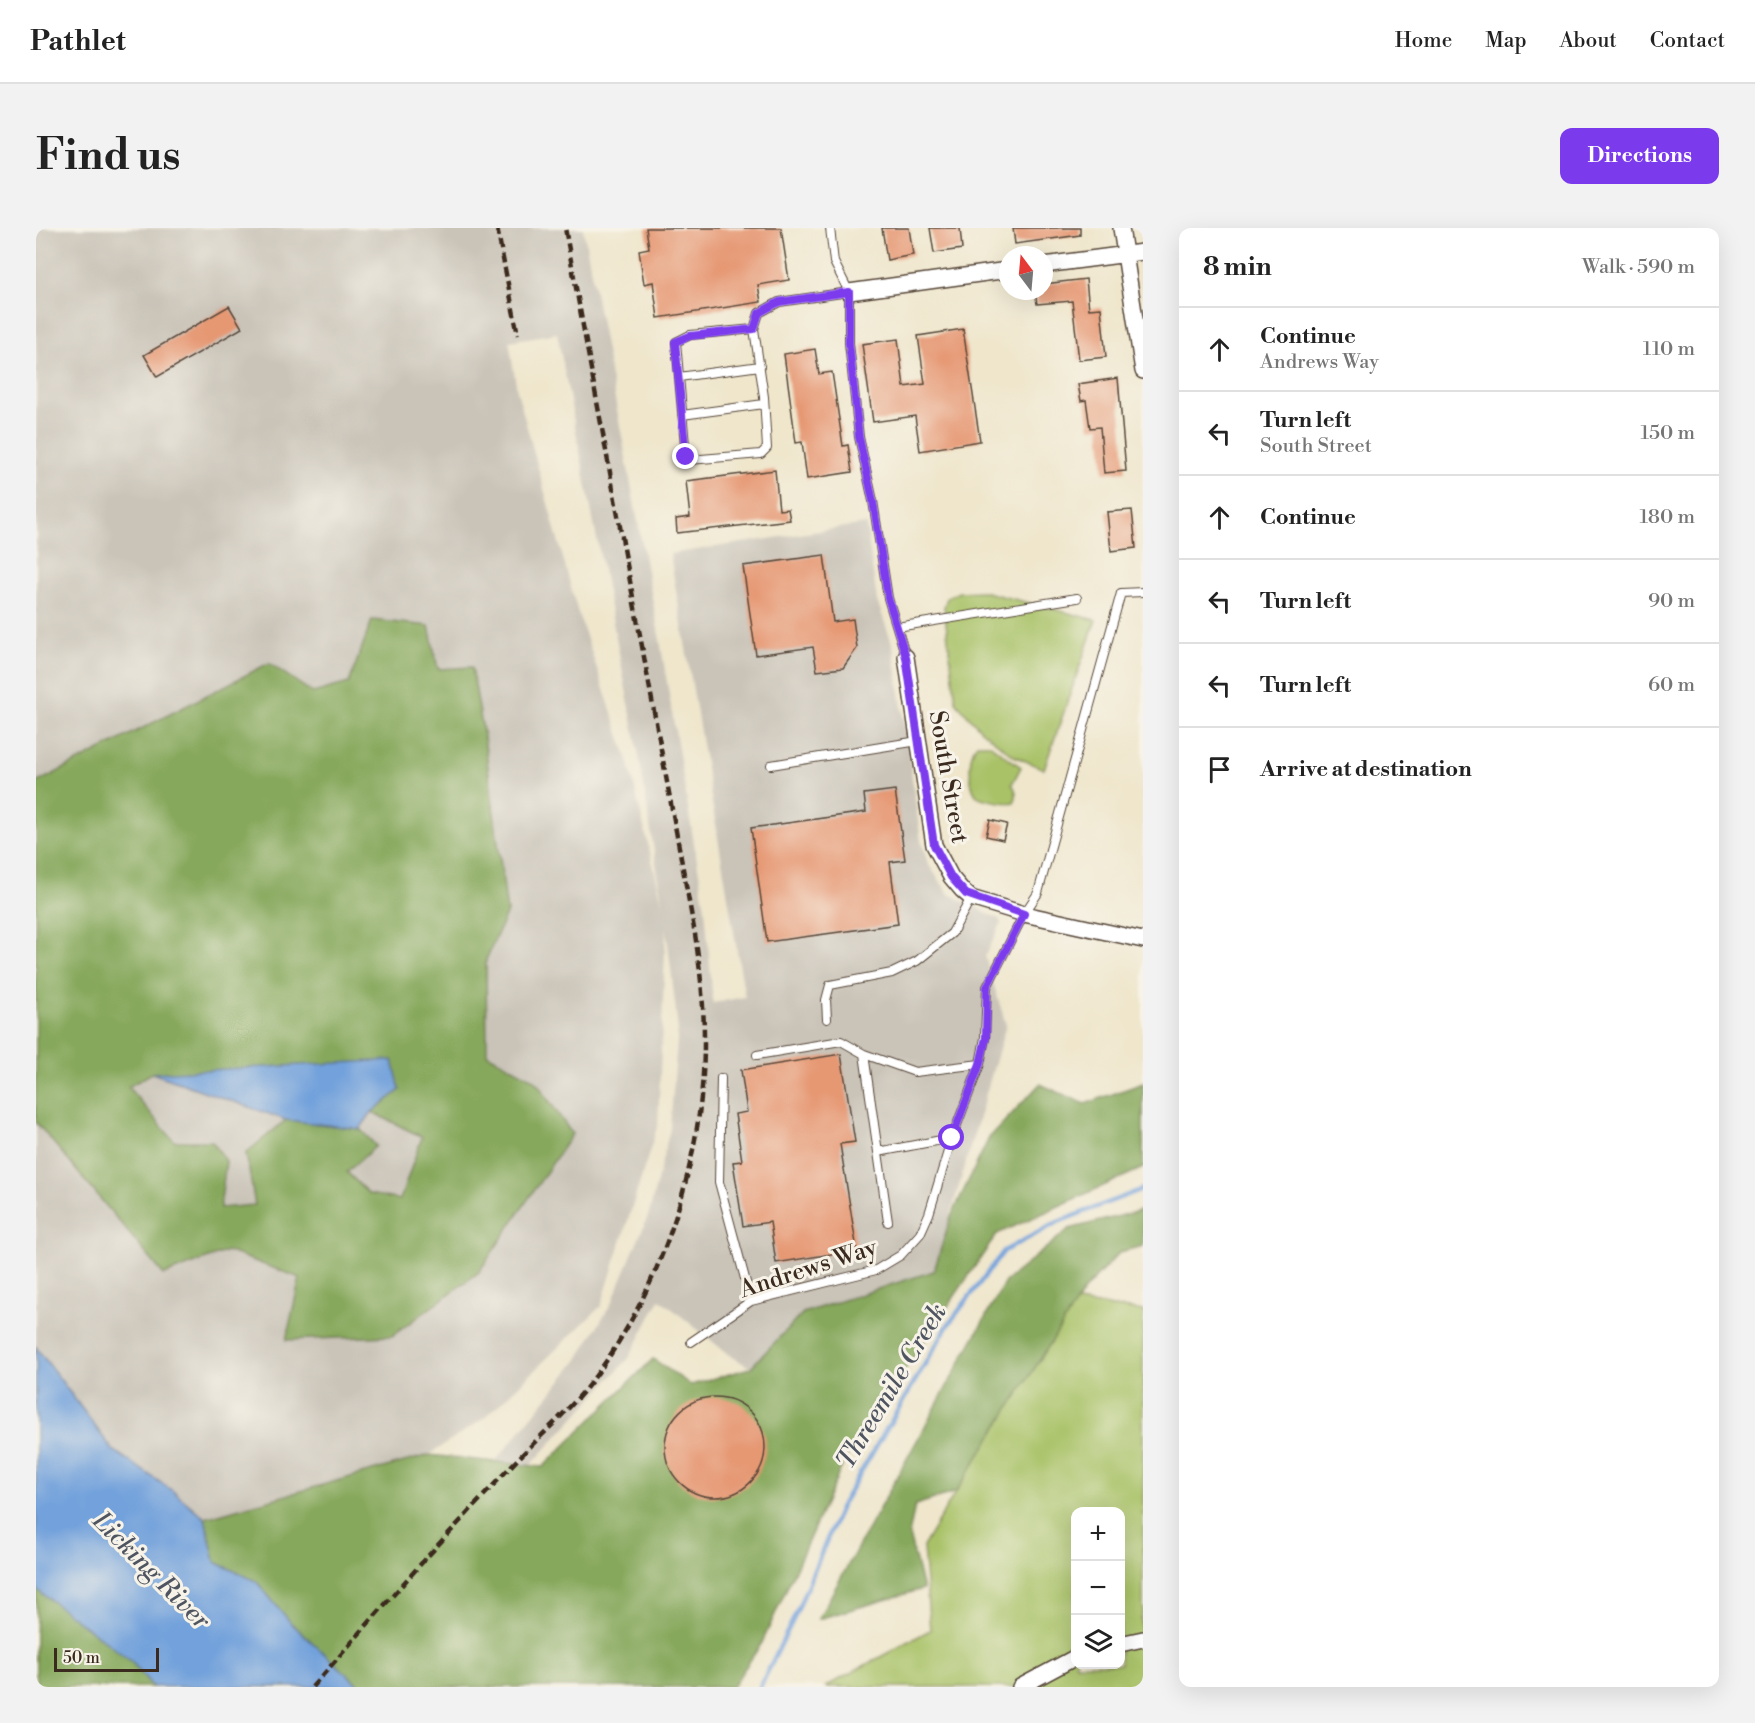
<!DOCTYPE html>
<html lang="en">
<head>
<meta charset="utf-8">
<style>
  body { margin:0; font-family:"Libre Bodoni",serif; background:#f2f2f2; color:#222 }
  .controls { position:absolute; right:18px; bottom:18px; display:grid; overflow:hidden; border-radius:12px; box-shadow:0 6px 24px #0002 }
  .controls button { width:54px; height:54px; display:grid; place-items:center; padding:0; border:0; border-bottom:2px solid #e0e0e0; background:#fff; color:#222; font:30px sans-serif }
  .compass { position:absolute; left:963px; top:18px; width:54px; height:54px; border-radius:50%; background:#fff; box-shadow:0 6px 24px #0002; rotate:344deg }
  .scale { position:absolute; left:18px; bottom:15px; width:105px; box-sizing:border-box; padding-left:6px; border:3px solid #3b2a1e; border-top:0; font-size:16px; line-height:21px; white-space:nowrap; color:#3b2a1e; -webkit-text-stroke:4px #f7f3e8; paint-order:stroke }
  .stop { position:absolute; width:18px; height:18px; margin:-14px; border:4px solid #7c3aed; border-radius:50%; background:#fff }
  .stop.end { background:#7c3aed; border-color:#fff; box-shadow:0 2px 6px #0008 }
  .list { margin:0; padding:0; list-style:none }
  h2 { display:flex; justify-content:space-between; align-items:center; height:78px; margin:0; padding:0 24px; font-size:26px }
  h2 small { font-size:20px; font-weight:400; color:#767676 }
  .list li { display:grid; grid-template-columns:39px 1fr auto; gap:18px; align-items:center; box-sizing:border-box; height:84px; padding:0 24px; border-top:2px solid #e0e0e0 }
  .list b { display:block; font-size:22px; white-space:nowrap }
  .list p { margin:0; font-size:20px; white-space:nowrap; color:#767676 }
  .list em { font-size:20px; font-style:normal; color:#767676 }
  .icon { flex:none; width:33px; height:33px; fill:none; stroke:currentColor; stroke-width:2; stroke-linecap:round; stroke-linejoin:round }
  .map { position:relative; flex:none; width:1107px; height:1459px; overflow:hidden; border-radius:12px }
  header { display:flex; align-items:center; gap:36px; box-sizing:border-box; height:84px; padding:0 30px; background:#fff; border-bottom:2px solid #e0e0e0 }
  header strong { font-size:28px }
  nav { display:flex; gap:33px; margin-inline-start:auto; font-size:21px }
  .intro { display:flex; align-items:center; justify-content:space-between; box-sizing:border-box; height:144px; padding:0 36px }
  h1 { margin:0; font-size:42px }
  .button { padding:15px 27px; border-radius:12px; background:#7c3aed; color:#fff; font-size:21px; font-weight:700 }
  main { display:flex; gap:36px; padding:0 36px }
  aside { flex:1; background:#fff; border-radius:12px; box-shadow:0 6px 24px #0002 }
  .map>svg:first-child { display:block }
  .industrial { fill:#c9c3b8; fill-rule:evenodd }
  .green { fill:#a9c268; stroke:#727643; stroke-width:1.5; fill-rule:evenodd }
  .forest { fill:#86a85c; stroke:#60693d; stroke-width:1.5; fill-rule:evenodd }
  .water { fill:#72a1db; stroke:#56667c; stroke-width:1.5 }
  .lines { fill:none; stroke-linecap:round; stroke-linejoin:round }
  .stream { stroke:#72a1db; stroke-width:4.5 }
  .building { fill:#e69873 }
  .service-casing { stroke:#564638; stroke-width:10 }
  .minor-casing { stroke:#564638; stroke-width:18 }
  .service { stroke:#fff; stroke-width:8 }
  .minor { stroke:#fff; stroke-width:15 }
  .rail { stroke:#3b2a1e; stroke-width:4.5; stroke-dasharray:9 4.5; stroke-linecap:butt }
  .route { stroke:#7c3aed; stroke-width:8 }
  .labels { text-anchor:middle; stroke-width:6; stroke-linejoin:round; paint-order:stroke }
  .street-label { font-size:24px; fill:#3b2a1e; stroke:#f7f3e8 }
  .water-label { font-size:26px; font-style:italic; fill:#4e5460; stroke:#f7f3e8 }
</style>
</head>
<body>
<header>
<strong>Pathlet</strong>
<nav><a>Home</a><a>Map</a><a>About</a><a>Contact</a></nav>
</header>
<div class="intro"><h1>Find us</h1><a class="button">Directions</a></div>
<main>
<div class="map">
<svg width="1107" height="1459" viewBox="0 0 1107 1459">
  <rect width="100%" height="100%" fill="#f7f3e8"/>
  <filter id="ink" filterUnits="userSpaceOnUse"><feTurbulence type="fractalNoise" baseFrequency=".0167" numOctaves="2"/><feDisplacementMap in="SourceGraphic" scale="12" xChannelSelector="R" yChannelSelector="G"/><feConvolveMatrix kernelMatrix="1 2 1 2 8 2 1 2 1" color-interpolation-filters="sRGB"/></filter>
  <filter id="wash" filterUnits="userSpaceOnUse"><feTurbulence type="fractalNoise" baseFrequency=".008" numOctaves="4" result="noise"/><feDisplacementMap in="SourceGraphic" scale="24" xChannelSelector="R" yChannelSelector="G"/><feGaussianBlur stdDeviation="1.35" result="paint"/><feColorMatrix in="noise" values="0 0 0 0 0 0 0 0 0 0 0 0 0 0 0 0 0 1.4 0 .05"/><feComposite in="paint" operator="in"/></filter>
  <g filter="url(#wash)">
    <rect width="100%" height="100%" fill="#efe6cc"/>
    <path class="industrial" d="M0,0H547L623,407L669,681L677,775L709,769L634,326L830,296L841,373L857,418L885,613L892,636L913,666L963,691L965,696L949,728L970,797L898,1043L767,1085L715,1140L692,1126L624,1071L593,1130L494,1238L459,1234L541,1133L576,1074L613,986L634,901L642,801L630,698L622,896L565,1078L450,1189L393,1227L169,1290L137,1263L76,1221L0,1119ZM521,105L603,528L627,679L592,532L542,385L481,163L473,113Z"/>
    <path class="green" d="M946,363L1060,392L1008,541L978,528L945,502L920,474L908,379L911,370L923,364Z
      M941,516H953L985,539L976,556C980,562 982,567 978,574C972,576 945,572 940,567C932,556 932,525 941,516Z
      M1033,1073L1107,1083V1383L1105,1391L1107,1459H789L894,1402L887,1319ZM1040,1284H1084V1436H1040Z"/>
    <path class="forest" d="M336,392L393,398L402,441L436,439L448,509L471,684L450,732L451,826L499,852L536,906L443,1044L356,1108L250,1112L264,1050L191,1023L128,1047L0,894V555L233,435L277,465L313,455ZM116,845L364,862L336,884L386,909L364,972L333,966L311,944L340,918L324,901L250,892L210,925L219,977L184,980L190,933L176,913H138L92,859Z
      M1107,855V940L961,1006L812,1225L726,1415L696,1459H325L255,1395L220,1353L179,1334L169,1290L393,1227L507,1239L617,1131L655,1157L714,1140L767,1085L898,1043L914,991L953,910L1004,856L1049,876Z
      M1107,982V1018L1084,1024L1049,1061L920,1264L879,1277L873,1307L887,1361L782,1391L969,1054L1033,1001Z
      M0,1361L95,1433L117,1459H0Z"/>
    <path class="water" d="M357,832L364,862L336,884L324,901L250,892L116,845Z
      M0,1119L76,1221L137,1263L169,1290L179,1334L220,1353L255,1395L325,1459H117L95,1433L0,1361Z"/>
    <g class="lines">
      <path class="stream" d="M724,1459L758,1390L806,1276L912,1097L968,1023L1022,994L1107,961"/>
    </g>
    <g id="blocks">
      <path class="building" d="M610,0H745L753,52L722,57L725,74L622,90L617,54L608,56L603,22L613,20Z
        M846,0H873L877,27L851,32Z
        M894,0H924L926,21L898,25Z
        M977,0H1044V7L979,16Z
        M1050,51L1053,81L1065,80L1070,129L1043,132L1036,73L1001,76L999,63H1008V56Z
        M193,78L206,100L121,149L108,127Z
        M927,101L944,213L884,223L879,188L837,194L826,116L862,111L868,159L889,156L882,108Z
        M779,121L783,146L796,144L807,218L812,217L816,244L771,251L766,214L760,215L748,126Z
        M1082,150L1090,243L1068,245L1064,199L1054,200L1050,172L1045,173L1042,156Z
        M739,242L743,282L752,281L754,292L641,305L640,291L654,289L650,253Z
        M1096,282L1100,320L1075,323L1071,284Z
        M788,327L797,394L817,391L821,420L807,440L781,443L777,419L720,427L707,338Z
        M859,562L869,632L854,634L862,696L731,714L715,600L830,584L828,566Z
        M954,592L971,596L967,612L950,608Z
        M805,826L819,914L804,916L821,1022L740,1035L734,994L707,998L697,934L706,933L699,886L711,884L705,842Z
        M629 1219a50 50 0 1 1 100 0a50 50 0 1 1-100 0Z"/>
    </g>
  </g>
  <g filter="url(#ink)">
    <use href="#blocks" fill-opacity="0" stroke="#564638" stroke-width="1.5"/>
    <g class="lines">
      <defs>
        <path id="service" d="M794,0L798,34L813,64V115L823,209L837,273L852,370L870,429
          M718,101L654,107L640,114L650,229L653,232L725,226L731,220L728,169L718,101L723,85L743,74L813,64
          M643,149L724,138
          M646,187L728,176
          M861,399L1041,370
          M735,537L882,513
          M791,791L790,772L794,757L856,745L881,733L916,705L935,670
          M721,827L805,813L828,826
          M685,850L683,954L715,1073
          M916,910L842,924L828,826L879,844L944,836
          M842,924L852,994
          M655,1114L715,1073L840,1042L865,1027L884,1006L893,986L916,910L944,836L949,810L951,759L988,686L1002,665L1085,365L1107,364"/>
        <path id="minor" d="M1085,0L1107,143
          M1008,37L1107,24
          M813,64L972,42
          M870,429L898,617L915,649L926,662L935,670L988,686L1107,712
          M1084,1416L1107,1411
          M984,1459L1040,1429"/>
      </defs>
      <use href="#service" class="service-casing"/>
      <use href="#minor" class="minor-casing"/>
      <use href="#service" class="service"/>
      <use href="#minor" class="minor"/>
      <path class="rail" d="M461,0L482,107
        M276,1459C322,1408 366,1356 412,1306C435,1282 457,1257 480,1233C506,1206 535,1181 558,1150C628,1057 669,926 668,810C668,775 664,740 659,706L529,0"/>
    </g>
  </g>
  <g class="lines" filter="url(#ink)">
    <path class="route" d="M650,229L639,114L654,108L718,101L723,85L743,74L813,64V115L823,209L837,273L852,370L870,429L898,617L915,649L930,666L988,686L951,759L950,810L944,836L916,910"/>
  </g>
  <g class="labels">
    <g class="street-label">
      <text transform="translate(913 549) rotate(80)" y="8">South Street</text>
      <text transform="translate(772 1040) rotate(-18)" y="8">Andrews Way</text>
    </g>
    <g class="water-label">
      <text transform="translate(855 1158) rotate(-59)" y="9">Threemile Creek</text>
      <text transform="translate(116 1342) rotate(45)" y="9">Licking River</text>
    </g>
  </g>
</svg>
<div class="controls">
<button>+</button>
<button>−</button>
<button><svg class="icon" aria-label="layers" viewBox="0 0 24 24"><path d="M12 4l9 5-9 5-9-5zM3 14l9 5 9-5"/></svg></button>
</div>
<svg class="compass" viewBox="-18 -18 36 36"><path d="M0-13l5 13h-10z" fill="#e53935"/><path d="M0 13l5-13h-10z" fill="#767676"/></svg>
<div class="scale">50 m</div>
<div class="stop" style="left:916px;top:910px"></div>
<div class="stop end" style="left:650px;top:229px"></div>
</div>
<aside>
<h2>8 min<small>Walk · 590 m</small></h2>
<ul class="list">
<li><svg class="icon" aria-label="ahead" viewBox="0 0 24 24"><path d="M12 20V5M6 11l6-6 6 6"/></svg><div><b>Continue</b><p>Andrews Way</p></div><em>110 m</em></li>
<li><svg class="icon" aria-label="left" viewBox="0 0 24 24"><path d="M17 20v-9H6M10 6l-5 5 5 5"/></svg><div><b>Turn left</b><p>South Street</p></div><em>150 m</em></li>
<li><svg class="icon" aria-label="ahead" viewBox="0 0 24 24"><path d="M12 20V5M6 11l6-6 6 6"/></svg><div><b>Continue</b></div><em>180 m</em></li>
<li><svg class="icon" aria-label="left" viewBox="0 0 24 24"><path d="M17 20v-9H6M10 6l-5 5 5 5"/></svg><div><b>Turn left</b></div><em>90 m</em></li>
<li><svg class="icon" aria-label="left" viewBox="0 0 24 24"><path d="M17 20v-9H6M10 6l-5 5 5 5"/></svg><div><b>Turn left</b></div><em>60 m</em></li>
<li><svg class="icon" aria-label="arrive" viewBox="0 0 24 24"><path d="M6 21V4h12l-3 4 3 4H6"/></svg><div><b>Arrive at destination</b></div></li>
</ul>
</aside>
</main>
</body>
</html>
